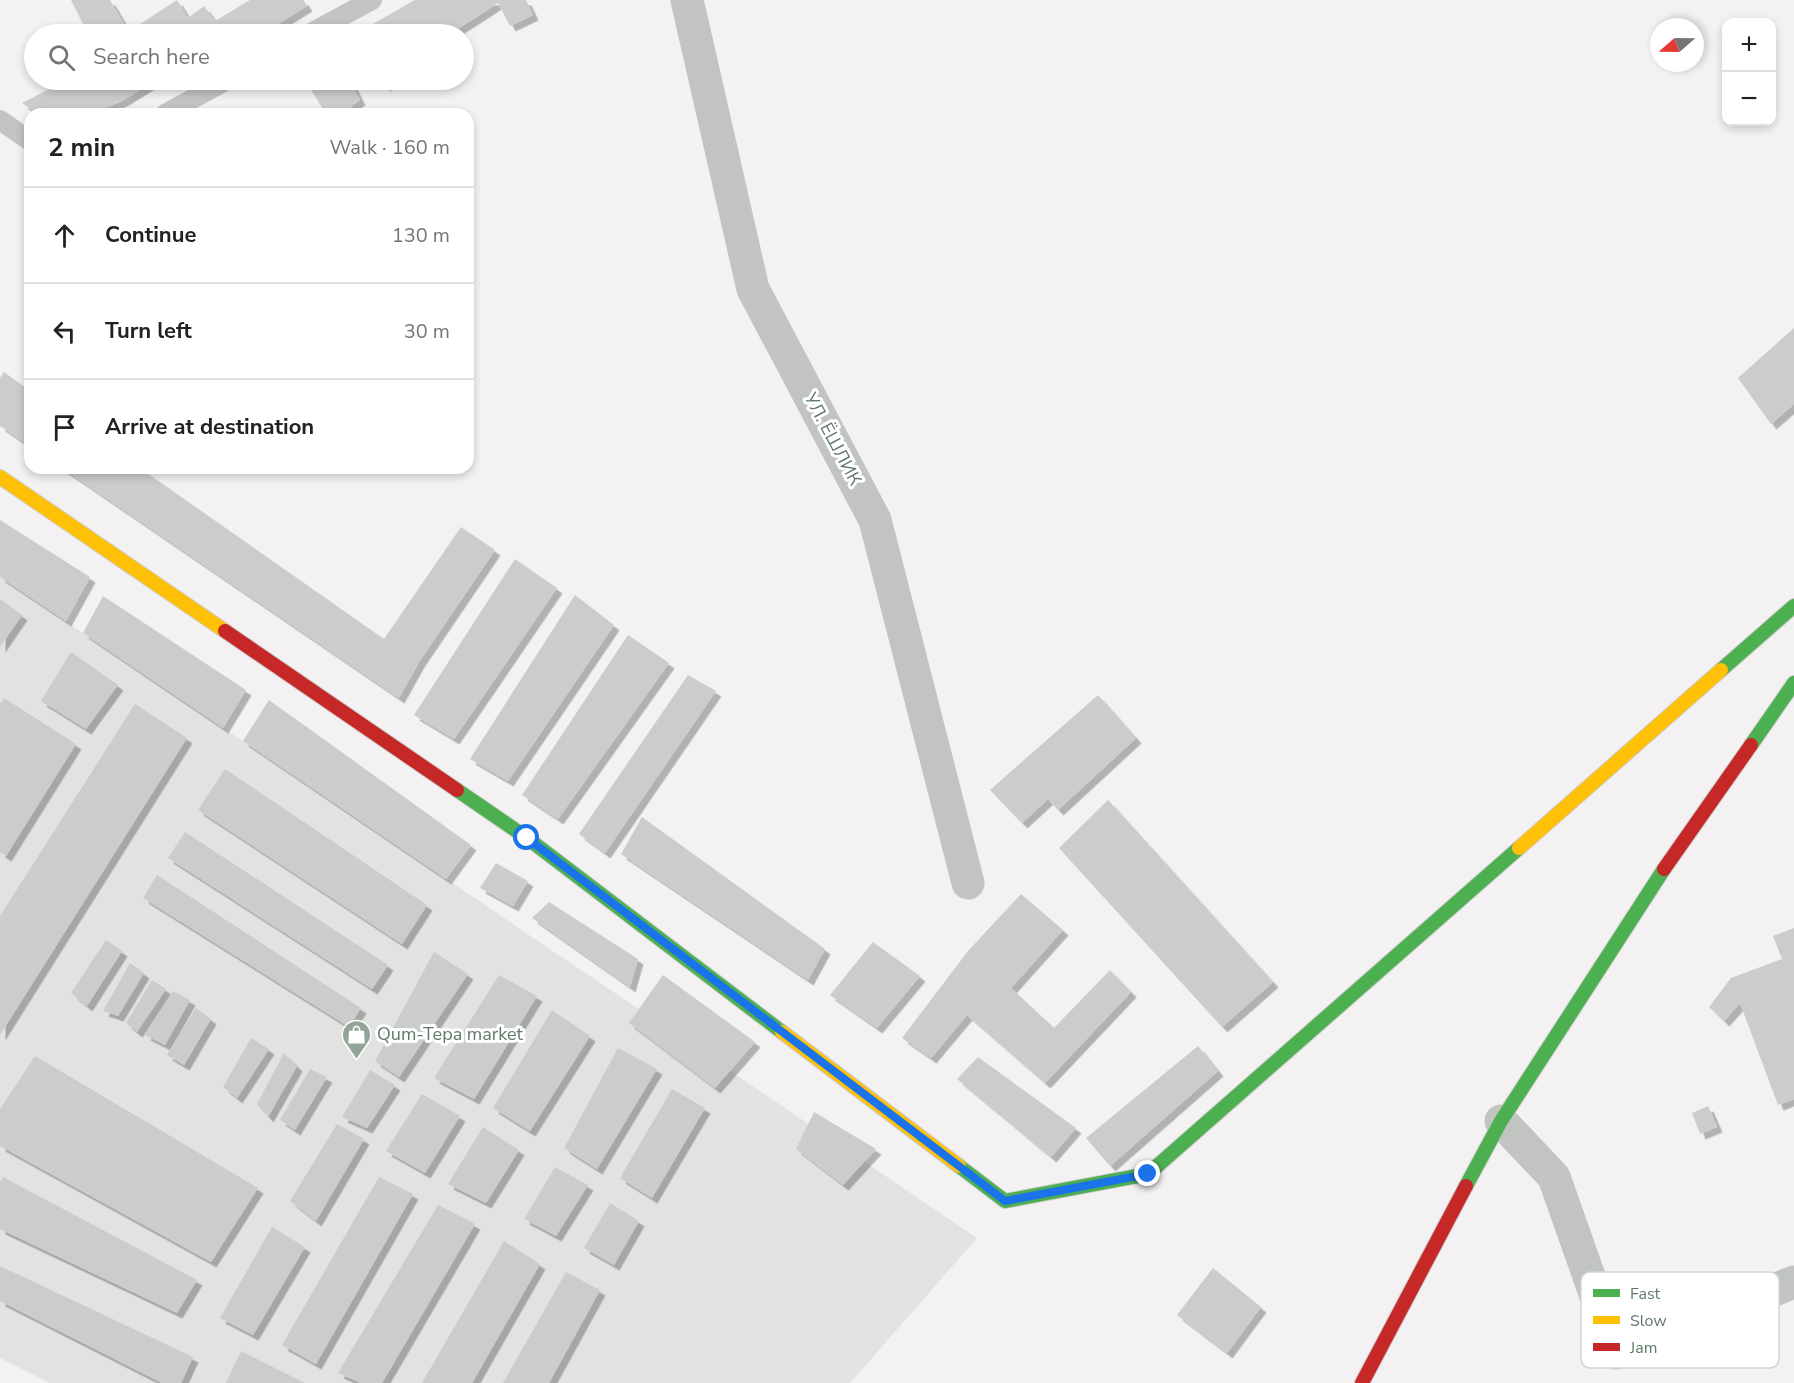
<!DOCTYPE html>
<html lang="en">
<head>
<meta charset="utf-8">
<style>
  body { margin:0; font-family:"Nunito Sans",sans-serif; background:#f2f2f2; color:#202124 }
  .controls { position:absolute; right:18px; top:18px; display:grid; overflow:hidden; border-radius:12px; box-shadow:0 3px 9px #0003 }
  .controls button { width:54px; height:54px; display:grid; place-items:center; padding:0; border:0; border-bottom:2px solid #e0e0e0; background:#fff; color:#202124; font:30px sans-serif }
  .compass { position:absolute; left:1650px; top:18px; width:54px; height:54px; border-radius:50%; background:#fff; box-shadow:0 3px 9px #0003; rotate:250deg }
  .stop { position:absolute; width:18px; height:18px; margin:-14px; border:4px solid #1a73e8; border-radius:50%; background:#fff }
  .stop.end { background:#1a73e8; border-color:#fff; box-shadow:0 2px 6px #0008 }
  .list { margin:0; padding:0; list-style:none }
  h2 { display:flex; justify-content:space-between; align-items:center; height:78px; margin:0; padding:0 24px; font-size:26px }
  h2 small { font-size:20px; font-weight:400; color:#757577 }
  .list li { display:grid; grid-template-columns:39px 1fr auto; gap:18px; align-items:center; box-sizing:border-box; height:96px; padding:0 24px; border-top:2px solid #e0e0e0 }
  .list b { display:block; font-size:22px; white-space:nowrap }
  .list em { font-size:20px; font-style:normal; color:#757577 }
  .icon { flex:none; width:33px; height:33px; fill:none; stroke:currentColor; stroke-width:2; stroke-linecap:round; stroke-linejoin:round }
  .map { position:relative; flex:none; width:1794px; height:1383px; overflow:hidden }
  .search { position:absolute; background:#fff; box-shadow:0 3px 9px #0003; left:24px; top:24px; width:450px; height:66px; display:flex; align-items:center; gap:15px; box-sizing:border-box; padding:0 21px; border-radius:33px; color:#757577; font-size:22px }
  .panel { position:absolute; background:#fff; box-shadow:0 3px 9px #0003; left:24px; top:108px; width:450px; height:366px; border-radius:18px }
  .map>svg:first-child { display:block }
  .built { fill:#e2e2e0 }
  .building { fill:#cbcdcb; filter:url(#shadow) }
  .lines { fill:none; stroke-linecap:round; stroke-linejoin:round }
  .fast-casing { stroke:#cccdcc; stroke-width:16 }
  .slow-casing { stroke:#cccdcc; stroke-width:16 }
  .jam-casing { stroke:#cccdcc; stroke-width:16 }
  .lane { stroke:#c2c4c2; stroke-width:20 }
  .street { stroke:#c2c4c2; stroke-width:33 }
  .fast { stroke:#4caf50; stroke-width:14 }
  .slow { stroke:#ffc107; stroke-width:14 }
  .jam { stroke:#c62828; stroke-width:14 }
  .route { stroke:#1a73e8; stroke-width:8 }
  .labels { text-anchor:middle; stroke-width:6; stroke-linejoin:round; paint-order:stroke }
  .street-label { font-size:18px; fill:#607a69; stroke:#fff }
  .poi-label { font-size:18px; fill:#607a69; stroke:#fff; text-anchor:start }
  .key { fill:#fff; stroke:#cfd7d2; stroke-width:1.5 }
  .key-label { font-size:16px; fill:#607a69 }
</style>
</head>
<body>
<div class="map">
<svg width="1794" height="1383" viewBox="0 0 1794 1383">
  <defs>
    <filter id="shadow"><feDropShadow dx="5.5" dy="5.5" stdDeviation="0" flood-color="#0004"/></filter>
  </defs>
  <rect width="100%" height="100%" fill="#f3f1f1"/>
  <path class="built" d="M0,577L977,1238L850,1383H50L0,1358Z"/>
  <path class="building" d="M71,0H110L130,34H88Z
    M177,0L188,18L204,6L215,21L250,0H303L307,6L262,34H145L140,24Z
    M415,0H526L533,15L510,26L498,3L450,34H355Z
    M67,80H156L122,101L92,114H37L22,103Z
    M305,80H350L360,100L351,106L356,114H326Z
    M380,80H394L385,86Z
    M422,80H439L425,85Z
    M1794,328V404L1771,424L1738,378Z
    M4,372L30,391V446L0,426V378Z
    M62,468H140L384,639L461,527L495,550L419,662L399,698Z
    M0,520L90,577L66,621L0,577Z
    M515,559L557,588L454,739L414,715Z
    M575,595L614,625L508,781L470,759Z
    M103,596L246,690L223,728L83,633Z
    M0,599L22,615L0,647Z
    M628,635L669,663L558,819L522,795Z
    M71,652L118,685L86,729L41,701Z
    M688,675L716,691L605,853L579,834Z
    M1098,695L1136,738L1058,810L1048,799L1022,823L990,790Z
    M4,698L76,744L6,856L0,852V704Z
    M269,700L471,845L446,879L243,741Z
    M135,704L187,738L0,1035V916Z
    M225,769L427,905L402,944L198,810Z
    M1108,800L1273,982L1222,1027L1059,848Z
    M642,817L825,949L808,980L621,854Z
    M185,832L388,965L372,989L168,858Z
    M496,863L528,881L513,906L480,888Z
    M157,875L361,1008L349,1027L143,898Z
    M1021,894L1063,930L1011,988L1054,1028L1110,970L1131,992L1045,1083L967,1015L931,1058L902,1038L968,951Z
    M549,902L638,959L630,987L532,918Z
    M1794,928V1099L1778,1105L1740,1003L1724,1021L1709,1007L1731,978L1782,959L1773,936Z
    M106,940L122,951L87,1006L71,993Z
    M873,942L920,976L877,1028L830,995Z
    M434,952L468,974L399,1077L375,1061Z
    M130,963L144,973L118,1016L103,1011Z
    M499,975L537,996L474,1099L434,1078Z
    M663,975L755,1042L715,1088L629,1023Z
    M152,980L166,989L137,1032L126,1023Z
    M173,991L190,1000L165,1045L145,1035Z
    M196,1008L211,1019L184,1065L167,1055Z
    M552,1010L590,1036L530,1131L493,1108Z
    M251,1038L269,1049L237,1098L223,1087Z
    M1198,1046L1218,1071L1110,1166L1086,1138Z
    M618,1048L657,1069L597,1169L564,1148Z
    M284,1053L297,1066L268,1117L257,1104Z
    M35,1056L258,1188L211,1262L0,1146V1109Z
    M978,1057L1076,1128L1051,1157L957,1079Z
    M310,1069L327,1077L295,1130L280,1120Z
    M370,1070L395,1085L367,1128L342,1117Z
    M672,1089L705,1108L652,1198L620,1178Z
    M422,1094L460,1116L425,1173L386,1151Z
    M1708,1106L1717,1127L1700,1134L1692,1113Z
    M814,1112L876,1149L843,1185L796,1149Z
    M337,1124L364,1139L316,1221L290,1201Z
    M483,1127L519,1150L486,1203L448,1184Z
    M555,1167L588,1185L556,1236L524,1219Z
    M3,1177L197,1280L177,1313L0,1229V1182Z
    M379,1177L413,1194L316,1364L282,1345Z
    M610,1203L639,1221L614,1265L584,1248Z
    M438,1205L475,1224L382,1383H361L338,1373Z
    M272,1227L305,1247L253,1335L220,1318Z
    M504,1241L540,1264L472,1383H422Z
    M0,1266L193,1357L181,1383H162L0,1301Z
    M1213,1268L1261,1307L1227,1353L1177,1315Z
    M566,1272L600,1290L549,1383H503Z
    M241,1351L305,1383H226Z"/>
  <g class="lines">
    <defs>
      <path id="fast" d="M1721,670L1794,606
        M1751,745L1794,683
        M457,790L527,838L782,1032
        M959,1166L1005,1201L1148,1174L1519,848
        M1466,1186L1501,1121L1664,869"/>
      <path id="slow" d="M0,477L225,631
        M1519,848L1721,670
        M782,1032L959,1166"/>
      <path id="jam" d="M225,631L457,790
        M1664,869L1751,745
        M1362,1383L1466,1186"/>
    </defs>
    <use href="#fast" class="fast-casing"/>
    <use href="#slow" class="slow-casing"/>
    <use href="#jam" class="jam-casing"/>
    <path class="lane" d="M309,34L372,0
      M165,114L227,80
      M0,120L30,141"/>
    <path class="street" d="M687,0L753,289L875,520L968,883
      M1501,1121L1554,1177L1616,1353L1794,1282"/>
    <use href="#fast" class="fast"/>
    <use href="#slow" class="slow"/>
    <use href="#jam" class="jam"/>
  </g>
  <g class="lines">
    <path class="route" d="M527,838L1005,1201L1148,1174"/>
  </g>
  <defs>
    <symbol id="shop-pin" viewBox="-11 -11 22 30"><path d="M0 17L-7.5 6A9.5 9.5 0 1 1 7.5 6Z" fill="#93a499" stroke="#fff"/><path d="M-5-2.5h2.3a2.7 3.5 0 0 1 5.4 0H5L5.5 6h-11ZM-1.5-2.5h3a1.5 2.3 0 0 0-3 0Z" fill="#fff"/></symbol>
  </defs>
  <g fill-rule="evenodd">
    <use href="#shop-pin" x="340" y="1018" width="33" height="45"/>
  </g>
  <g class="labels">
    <g class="street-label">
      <text transform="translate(833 439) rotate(62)" y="6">УЛ. ЁШЛИК</text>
    </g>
    <g class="poi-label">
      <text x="377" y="1040">Qum-Tepa market</text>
    </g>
  </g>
  <rect x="1581" y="1272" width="198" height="96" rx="9" class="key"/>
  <rect x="1593" y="1289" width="27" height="8" fill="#4caf50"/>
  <rect x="1593" y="1316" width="27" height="8" fill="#ffc107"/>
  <rect x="1593" y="1343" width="27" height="8" fill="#c62828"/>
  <g class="key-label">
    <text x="1630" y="1299">Fast</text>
    <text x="1630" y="1326">Slow</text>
    <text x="1630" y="1353">Jam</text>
  </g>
</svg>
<div class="controls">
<button>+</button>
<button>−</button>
</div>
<svg class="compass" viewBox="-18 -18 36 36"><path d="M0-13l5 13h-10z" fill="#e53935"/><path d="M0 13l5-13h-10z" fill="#757577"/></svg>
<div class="stop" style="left:527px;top:838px"></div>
<div class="stop end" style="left:1148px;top:1174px"></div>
<div class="search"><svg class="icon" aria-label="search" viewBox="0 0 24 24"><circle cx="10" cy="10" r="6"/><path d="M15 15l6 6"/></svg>Search here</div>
<section class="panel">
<h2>2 min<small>Walk · 160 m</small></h2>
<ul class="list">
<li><svg class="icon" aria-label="ahead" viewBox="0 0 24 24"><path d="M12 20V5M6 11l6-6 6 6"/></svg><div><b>Continue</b></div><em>130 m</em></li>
<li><svg class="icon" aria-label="left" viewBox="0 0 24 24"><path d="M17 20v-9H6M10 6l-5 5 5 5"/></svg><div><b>Turn left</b></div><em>30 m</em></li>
<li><svg class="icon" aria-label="arrive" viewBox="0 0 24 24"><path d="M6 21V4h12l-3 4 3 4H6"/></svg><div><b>Arrive at destination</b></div></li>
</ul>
</section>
</div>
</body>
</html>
